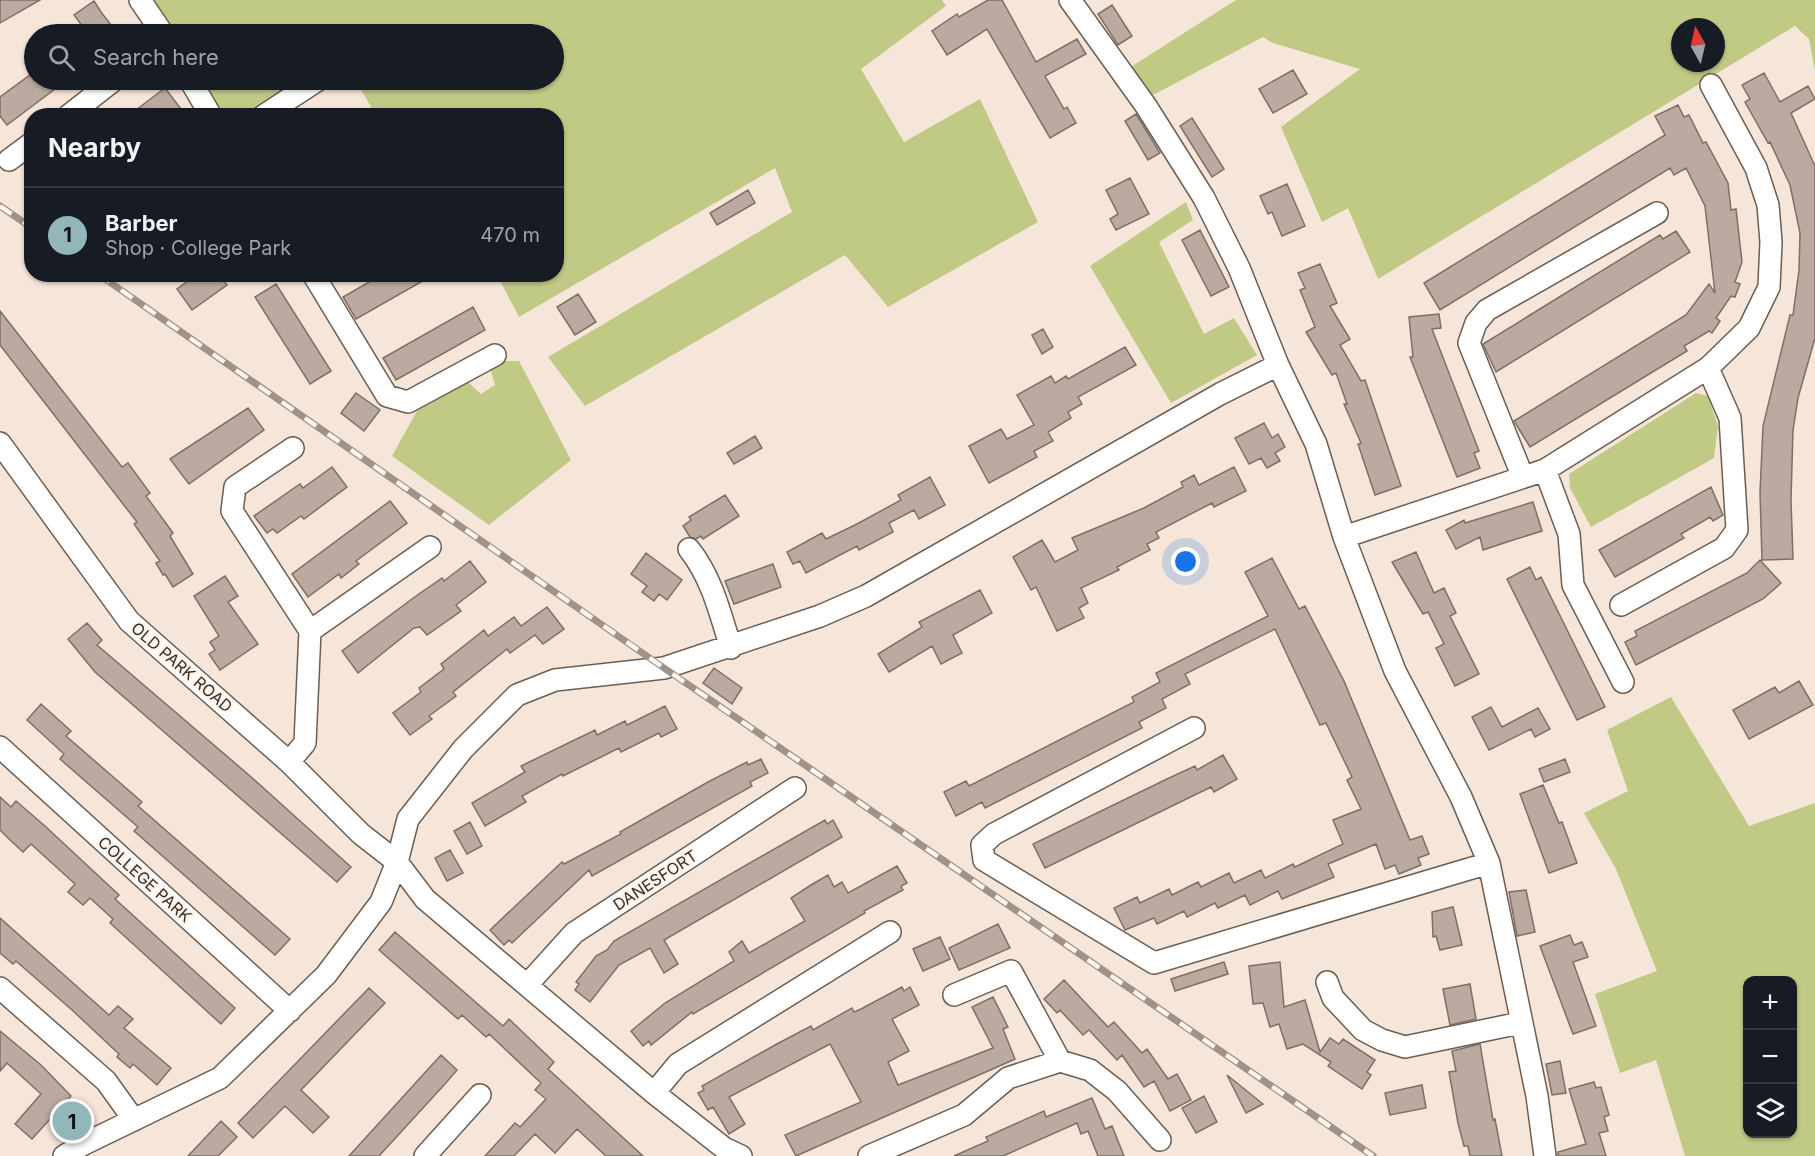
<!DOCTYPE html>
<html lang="en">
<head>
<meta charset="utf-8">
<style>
  body { margin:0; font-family:Inter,sans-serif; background:#242831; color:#f1f3f6 }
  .controls { position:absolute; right:18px; bottom:18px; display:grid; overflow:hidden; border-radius:12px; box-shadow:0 2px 4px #0004 }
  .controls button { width:54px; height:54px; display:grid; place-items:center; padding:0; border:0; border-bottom:2px solid #363941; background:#171b24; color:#f1f3f6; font:30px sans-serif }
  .compass { position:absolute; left:1671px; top:18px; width:54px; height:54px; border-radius:50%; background:#171b24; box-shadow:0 2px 4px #0004; rotate:352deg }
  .you { position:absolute; left:1186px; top:562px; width:21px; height:21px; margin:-15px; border:4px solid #fff; border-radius:50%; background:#1a73e8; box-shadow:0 0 0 9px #1a73e833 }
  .badge { display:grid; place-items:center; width:39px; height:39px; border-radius:50%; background:#92b6b9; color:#111; font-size:20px; font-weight:700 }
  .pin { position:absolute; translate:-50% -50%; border:3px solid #fff; box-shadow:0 2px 6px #0006 }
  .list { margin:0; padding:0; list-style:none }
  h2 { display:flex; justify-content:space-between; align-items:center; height:78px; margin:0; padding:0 24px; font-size:26px }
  h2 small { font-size:20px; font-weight:400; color:#9ea1a6 }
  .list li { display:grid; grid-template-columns:39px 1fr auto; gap:18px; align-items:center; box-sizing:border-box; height:96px; padding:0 24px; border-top:2px solid #363941 }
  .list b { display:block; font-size:22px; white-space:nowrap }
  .list p { margin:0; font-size:20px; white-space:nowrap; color:#9ea1a6 }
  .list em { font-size:20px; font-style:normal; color:#9ea1a6 }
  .icon { flex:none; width:33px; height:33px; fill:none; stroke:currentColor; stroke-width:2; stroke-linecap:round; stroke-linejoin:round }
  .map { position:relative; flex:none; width:1815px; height:1156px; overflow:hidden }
  .search { position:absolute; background:#171b24; box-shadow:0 2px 4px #0004; left:24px; top:24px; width:540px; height:66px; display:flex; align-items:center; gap:15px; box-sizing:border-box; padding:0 21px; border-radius:33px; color:#9ea1a6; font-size:22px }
  .panel { position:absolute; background:#171b24; box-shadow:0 2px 4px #0004; left:24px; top:108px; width:540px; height:174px; border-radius:24px }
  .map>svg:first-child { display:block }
  .green { fill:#c1ca85; fill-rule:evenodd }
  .building { fill:#baaa9f; stroke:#7e7065; stroke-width:1.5 }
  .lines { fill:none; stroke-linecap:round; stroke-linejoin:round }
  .minor-casing { stroke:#6c5e53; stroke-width:24 }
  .minor { stroke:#fff; stroke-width:21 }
  .rail-casing { stroke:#9e9289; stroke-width:7 }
  .rail { stroke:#fef4ec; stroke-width:4.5; stroke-dasharray:14; stroke-linecap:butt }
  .labels { text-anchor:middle; stroke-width:5; stroke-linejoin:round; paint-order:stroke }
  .street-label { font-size:16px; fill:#332d28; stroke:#fef4ec }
</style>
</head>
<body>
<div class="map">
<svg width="1815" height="1156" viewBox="0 0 1815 1156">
  <rect width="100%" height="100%" fill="#f6e5d9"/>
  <path class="green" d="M147,0H942L946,6L861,69L904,142L980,99L1038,222L888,307L845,255L585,406L548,357L792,212L775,168L519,317L497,275L556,274V116L376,115L355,80H554V34H169Z
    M1236,0H1815V71L1809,39L1795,26L1378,279L1348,208L1322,222L1281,127L1360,69L1273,43L1263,37L1151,96L1126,70ZM1680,27H1716V63H1680Z
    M198,80H297L246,116L221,115Z
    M1186,202L1193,220L1159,242L1204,334L1234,318L1257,355L1171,403L1090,266Z
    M504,361H519L571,460L489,525L392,456L417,411L468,382L481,394L495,385L491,371Z
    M1696,393L1708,396L1718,426L1714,458L1591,527L1570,488L1569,474Z
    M1671,697L1749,826L1815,803V1156H1685L1656,1060L1620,1073L1595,994L1657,971L1616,869L1584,813L1628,791L1607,730ZM1792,980V1134H1748V980Z"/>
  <path class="building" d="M0,0H40L0,23Z
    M988,0H1002L1036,62L1077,39L1086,54L1045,76L1064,109L1067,107L1076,123L1050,138L987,29L947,55L932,31L957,14L959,17Z
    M94,1L101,12L118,34H88L74,15Z
    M1112,5L1132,36L1118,45L1098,14Z
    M1293,70L1307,94L1273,113L1259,89Z
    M34,72V80H67L7,125L0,116V97Z
    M1764,73L1780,102L1808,86L1815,99L1791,113L1815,166V338L1798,398L1793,430L1791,500L1793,559L1762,560L1760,493L1763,426L1790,315H1793L1799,270L1800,233L1790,185L1770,142L1768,143L1745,102L1750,99L1742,85Z
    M165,88L181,109L171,116H128Z
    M1678,105L1684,117L1689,115L1703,143L1706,142L1728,183L1731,210L1736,209L1742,262L1735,282L1740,284L1735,297L1731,296L1716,318L1720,321L1712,333L1709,331L1684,346L1687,351L1530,447L1514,421L1686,315L1709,284L1715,293L1705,206L1686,168L1674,175L1670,168L1440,310L1424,283L1665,135L1655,116Z
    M1136,114L1160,153L1148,160L1125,121Z
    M1192,118L1224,169L1212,177L1180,126Z
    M1130,178L1149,214L1116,230L1110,219L1118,214L1106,190Z
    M1287,184L1305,226L1282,236L1272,212L1268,214L1260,196Z
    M748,190L755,203L717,225L710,213Z
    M1200,230L1229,287L1211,296L1182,240Z
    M1676,231L1690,252L1496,372L1483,344L1660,235L1663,239Z
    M1320,264L1337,303L1330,306L1350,339L1340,345L1361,381L1365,380L1401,486L1375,495L1358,444L1361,443L1344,404H1347L1336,373L1332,375L1306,332L1315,327L1300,290L1305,288L1298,273Z
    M198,274H219L227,285L192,310L177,289Z
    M383,274H435L356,319L343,297Z
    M276,284L331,371L310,384L255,297Z
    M578,294L596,322L575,335L557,307Z
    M473,307L485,330L396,380L383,358Z
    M0,311L122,467L128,463L150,493L146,496L173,533L170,536L193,574L173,587L165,574L163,575L156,563L160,561L134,524L137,522L0,345Z
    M1439,314L1441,328L1432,329L1479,451L1474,453L1480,468L1457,477L1410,357H1413L1409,317Z
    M1043,329L1053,347L1042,354L1032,335Z
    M1125,347L1136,365L1078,397L1082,404L1068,412L1071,418L1048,432L1053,441L1034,451L1037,457L989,483L969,446L1001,429L1007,439L1034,425L1017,395L1051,376L1055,383L1066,376L1068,379Z
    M356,393L380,410L364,431L341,413Z
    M248,408L264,430L189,484L170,459Z
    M1264,423L1272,438L1278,434L1285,447L1275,453L1280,461L1267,468L1261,458L1249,464L1235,438Z
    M755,436L762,448L734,464L727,453Z
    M332,467L347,487L304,519L301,516L277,533L273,529L267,533L254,516L300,484L303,488Z
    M1234,467L1246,491L1214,507L1212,503L1156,532L1159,538L1147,544L1150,550L1117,567L1119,570L1081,588L1088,603L1079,608L1084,618L1057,631L1036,587L1031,590L1013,557L1042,540L1055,562L1078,550L1072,538L1144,508L1183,487L1181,482L1194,475L1199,485Z
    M930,477L945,505L919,519L914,510L889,523L893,532L859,550L857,546L806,573L800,561L793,564L787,552L822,533L826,539L857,524L901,500L898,495Z
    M1711,487L1723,515L1713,521L1710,517L1681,534L1684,538L1615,577L1599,550Z
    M725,495L739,516L703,539L701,536L696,539L690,537L683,526L691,520L689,517Z
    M390,501L407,523L356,561L359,564L341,578L339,574L308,597L292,574Z
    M1533,502L1542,531L1510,541L1483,550L1480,537L1456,549L1446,530L1464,520L1465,523Z
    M1416,552L1434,593L1444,588L1456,613L1450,616L1479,674L1455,686L1436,648L1444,644L1428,612L1423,614L1392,562Z
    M646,553L682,580L667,600L659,594L654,601L642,592L647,586L631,574Z
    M1272,558L1299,609L1305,606L1344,681L1410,840L1422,836L1429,854L1418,858L1421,865L1399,874L1395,865L1385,869L1376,844L1328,864L1334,877L1282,899L1278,891L1250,905L1245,895L1218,908L1215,903L1187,917L1184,911L1157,924L1154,918L1125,930L1114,908L1137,897L1140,903L1169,889L1172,895L1198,882L1201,887L1229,873L1234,883L1261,870L1265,878L1293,864L1295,867L1343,844L1333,820L1361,809L1347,780L1352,777L1326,723L1320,725L1275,629L1185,674L1190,684L1162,699L1166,708L1139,722L1142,728L985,808L982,802L956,816L944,792L966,781L969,786L1134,702L1132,697L1160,682L1156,673L1268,616L1245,572Z
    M1760,560L1781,583L1763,599L1636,665L1625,642L1637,636L1635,631L1747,573Z
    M470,561L486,582L456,605L461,611L427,635L420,627L414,628L358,673L342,651L416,596L442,578L444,581Z
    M773,564L781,587L734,604L725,581Z
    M1530,567L1536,580L1541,577L1605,707L1577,720L1507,579Z
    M225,576L238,596L228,602L258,644L220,670L209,654L215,650L210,642L219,636L194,596Z
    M980,590L992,613L953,635L962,653L941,664L932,646L889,672L878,654L922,627L919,622Z
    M547,607L564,629L543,644L535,635L510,653L507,649L453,692L456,696L429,716L432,719L410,735L393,713L421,692L419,688L444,669L441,664L484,630L488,636L514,617L521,626Z
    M87,623L102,640L97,645L250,776L351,867L337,882L95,672L68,639Z
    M714,668L742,688L732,704L703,683Z
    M1799,681L1813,705L1749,739L1733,710L1775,687L1779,693Z
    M41,704L71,731L66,736L142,802L138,806L290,939L275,955L134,831L138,827L60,759L64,754L27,720Z
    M665,706L677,729L661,737L659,733L621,752L619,748L563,776L562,774L522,796L526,802L485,826L472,803L525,772L521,766L595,730L597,735L625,721L627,725Z
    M1491,707L1502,727L1538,708L1550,729L1535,737L1531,729L1489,750L1472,717Z
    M1223,755L1237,779L1214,792L1211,787L1045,868L1033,844L1167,779L1195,766L1197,770Z
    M761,759L768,773L750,782L752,786L592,876L589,870L512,943L509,940L504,945L490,930L562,862L564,864L621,834L620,832L708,782L747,762L748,765Z
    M1565,759L1570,772L1544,782L1539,769Z
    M1543,785L1559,823L1562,822L1577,863L1549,873L1520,794Z
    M0,797L11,807L16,801L46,827L119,895L115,899L235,1008L221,1024L110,923L113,919L90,898L83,905L68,892L75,884L31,844L23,852L9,839L0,830Z
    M825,820L827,824L833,820L842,837L664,940L678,964L664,973L650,948L619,965L590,1002L575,990L579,984L576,982L596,956L607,950L614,941Z
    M470,822L482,846L467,854L454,831Z
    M450,850L463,873L447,881L435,858Z
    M897,866L907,883L901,886L903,890L864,911L865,913L693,1014L692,1012L651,1045L649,1041L643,1046L631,1031L665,1003L734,961L729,952L742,941L749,953L805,921L791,898L811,885L828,875L834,887L842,882L848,893Z
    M1526,890L1535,932L1517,936L1509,892Z
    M1453,907L1462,945L1440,950L1436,936L1433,937L1432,912Z
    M0,918L109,1015L118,1006L133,1019L124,1028L171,1068L157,1085L133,1064L130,1068L117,1057L119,1054L72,1010L16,961L13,964L0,953Z
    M998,924L1010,948L959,970L949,948Z
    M395,932L503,1026L509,1019L554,1062L548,1069L643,1156H606L577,1129L555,1153L535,1134L514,1156H485L515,1123L520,1127L546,1099L535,1090L541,1083L489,1034L486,1037L462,1015L458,1019L379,950Z
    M1570,935L1574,945L1582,942L1588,957L1573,962L1596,1026L1573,1034L1540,946Z
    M940,937L950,959L923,971L913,949Z
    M1224,962L1228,974L1175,991L1171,979Z
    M1280,962L1284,1007L1305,1000L1320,1052L1330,1038L1339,1044L1343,1039L1375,1060L1367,1072L1371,1075L1362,1089L1328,1066L1331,1062L1303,1044L1287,1049L1279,1024L1270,1027L1263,1003L1253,1004L1249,966Z
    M1064,980L1108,1027L1114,1022L1142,1053L1147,1049L1168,1079L1177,1074L1191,1100L1170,1111L1154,1081L1144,1087L1122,1055L1117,1060L1089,1030L1083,1035L1060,1010L1057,1013L1044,999Z
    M1470,984L1476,1019L1450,1025L1443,989Z
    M902,987L904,991L910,987L919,1005L892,1019L909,1051L888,1062L898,1085L993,1048L972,1007L993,997L1008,1027L1003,1029L1015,1059L796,1156L785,1135L861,1102L830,1044L729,1097L745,1124L729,1134L713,1107L708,1110L698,1093L704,1090L702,1086L775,1045L811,1026L813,1030L852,1008L854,1012L861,1009Z
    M369,988L385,1003L301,1090L329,1117L313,1133L285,1106L253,1138L238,1123Z
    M0,1031L41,1065L71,1096L32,1139L15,1124L41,1094L7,1063L0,1071Z
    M1480,1044L1493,1120L1495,1119L1502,1156H1470L1468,1146H1464L1458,1123L1449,1072L1456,1071L1452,1051Z
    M441,1055L457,1070L444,1085L379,1156H349Z
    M1560,1061L1566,1093L1552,1095L1546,1064Z
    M1227,1075L1263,1104L1246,1113Z
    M1594,1082L1596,1088L1601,1087L1609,1115L1604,1117L1608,1131L1599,1133L1606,1156H1558V1152L1586,1144L1569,1089Z
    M1422,1085L1426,1108L1390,1115L1385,1093Z
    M1204,1096L1217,1122L1196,1133L1182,1108Z
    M1092,1098L1105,1129L1112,1126L1124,1156H1098L1088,1131L1081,1134L1077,1123L1003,1156H954L988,1141L986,1137L1044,1111L1046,1117Z
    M221,1121L237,1137L218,1156H188Z"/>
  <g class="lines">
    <defs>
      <path id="minor" d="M140,0L163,34
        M1070,0L1146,106L1204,198L1239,268L1278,365L1316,444L1344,537L1395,671L1461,797L1489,863L1537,1096L1545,1156
        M190,80L211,116
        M68,116L114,80
        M263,116L318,80
        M9,160L32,143
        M313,274L387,396L408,402L495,355
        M0,443L129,621L289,762L361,834L397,862L425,899L654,1093L724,1148L741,1156
        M293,448L235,487L232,511L310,631
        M1545,470L1569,534L1573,585L1623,682
        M1522,475L1469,343L1476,323L1487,310L1657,213
        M1344,537L1545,470L1708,368L1749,328L1769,287L1771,242L1768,205L1756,168L1711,85
        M689,549C712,578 720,613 731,648
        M1621,605L1724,548L1737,530L1730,418L1708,368
        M1194,728L994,834L982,845L984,860L1154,963L1489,863
        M0,747L290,1011
        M289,762L305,743L310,631L430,547
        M1327,982L1333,998L1363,1030L1382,1040L1405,1047L1520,1023
        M527,985L574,933L795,788
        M0,988L106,1081L134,1120
        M954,995L1011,971L1060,1061
        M654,1093L678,1064L890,932
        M64,1156L84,1144L220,1078L326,975L381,902L397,862L408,819L463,749L517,695L555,680L664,668L820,616L866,596L1220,394L1278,365
        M425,1156L480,1095
        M869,1156L964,1115L1008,1078L1060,1061L1090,1070L1117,1091L1160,1140"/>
    </defs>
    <use href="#minor" class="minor-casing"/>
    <use href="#minor" class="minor"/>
    <defs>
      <path id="rail" d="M0,206L32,228
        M98,274L664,668L1373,1156"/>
    </defs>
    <use href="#rail" class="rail-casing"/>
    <use href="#rail" class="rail"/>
  </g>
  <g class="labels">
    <g class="street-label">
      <text transform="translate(182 667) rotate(41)" y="6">OLD PARK ROAD</text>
      <text transform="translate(145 879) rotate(42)" y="6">COLLEGE PARK</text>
      <text transform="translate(655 880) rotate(-33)" y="6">DANESFORT</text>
    </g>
  </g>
</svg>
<div class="controls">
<button>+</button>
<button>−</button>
<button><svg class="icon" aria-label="layers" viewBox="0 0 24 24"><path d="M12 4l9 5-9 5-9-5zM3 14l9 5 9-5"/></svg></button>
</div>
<svg class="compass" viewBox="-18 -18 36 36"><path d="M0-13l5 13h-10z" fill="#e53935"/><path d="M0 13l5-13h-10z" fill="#9ea1a6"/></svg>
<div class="you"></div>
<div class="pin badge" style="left:72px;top:1121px">1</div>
<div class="search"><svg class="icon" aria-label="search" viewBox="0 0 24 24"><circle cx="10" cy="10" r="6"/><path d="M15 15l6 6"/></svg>Search here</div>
<section class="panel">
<h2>Nearby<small></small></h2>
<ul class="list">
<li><span class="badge">1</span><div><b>Barber</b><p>Shop · College Park</p></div><em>470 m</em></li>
</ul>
</section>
</div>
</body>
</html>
